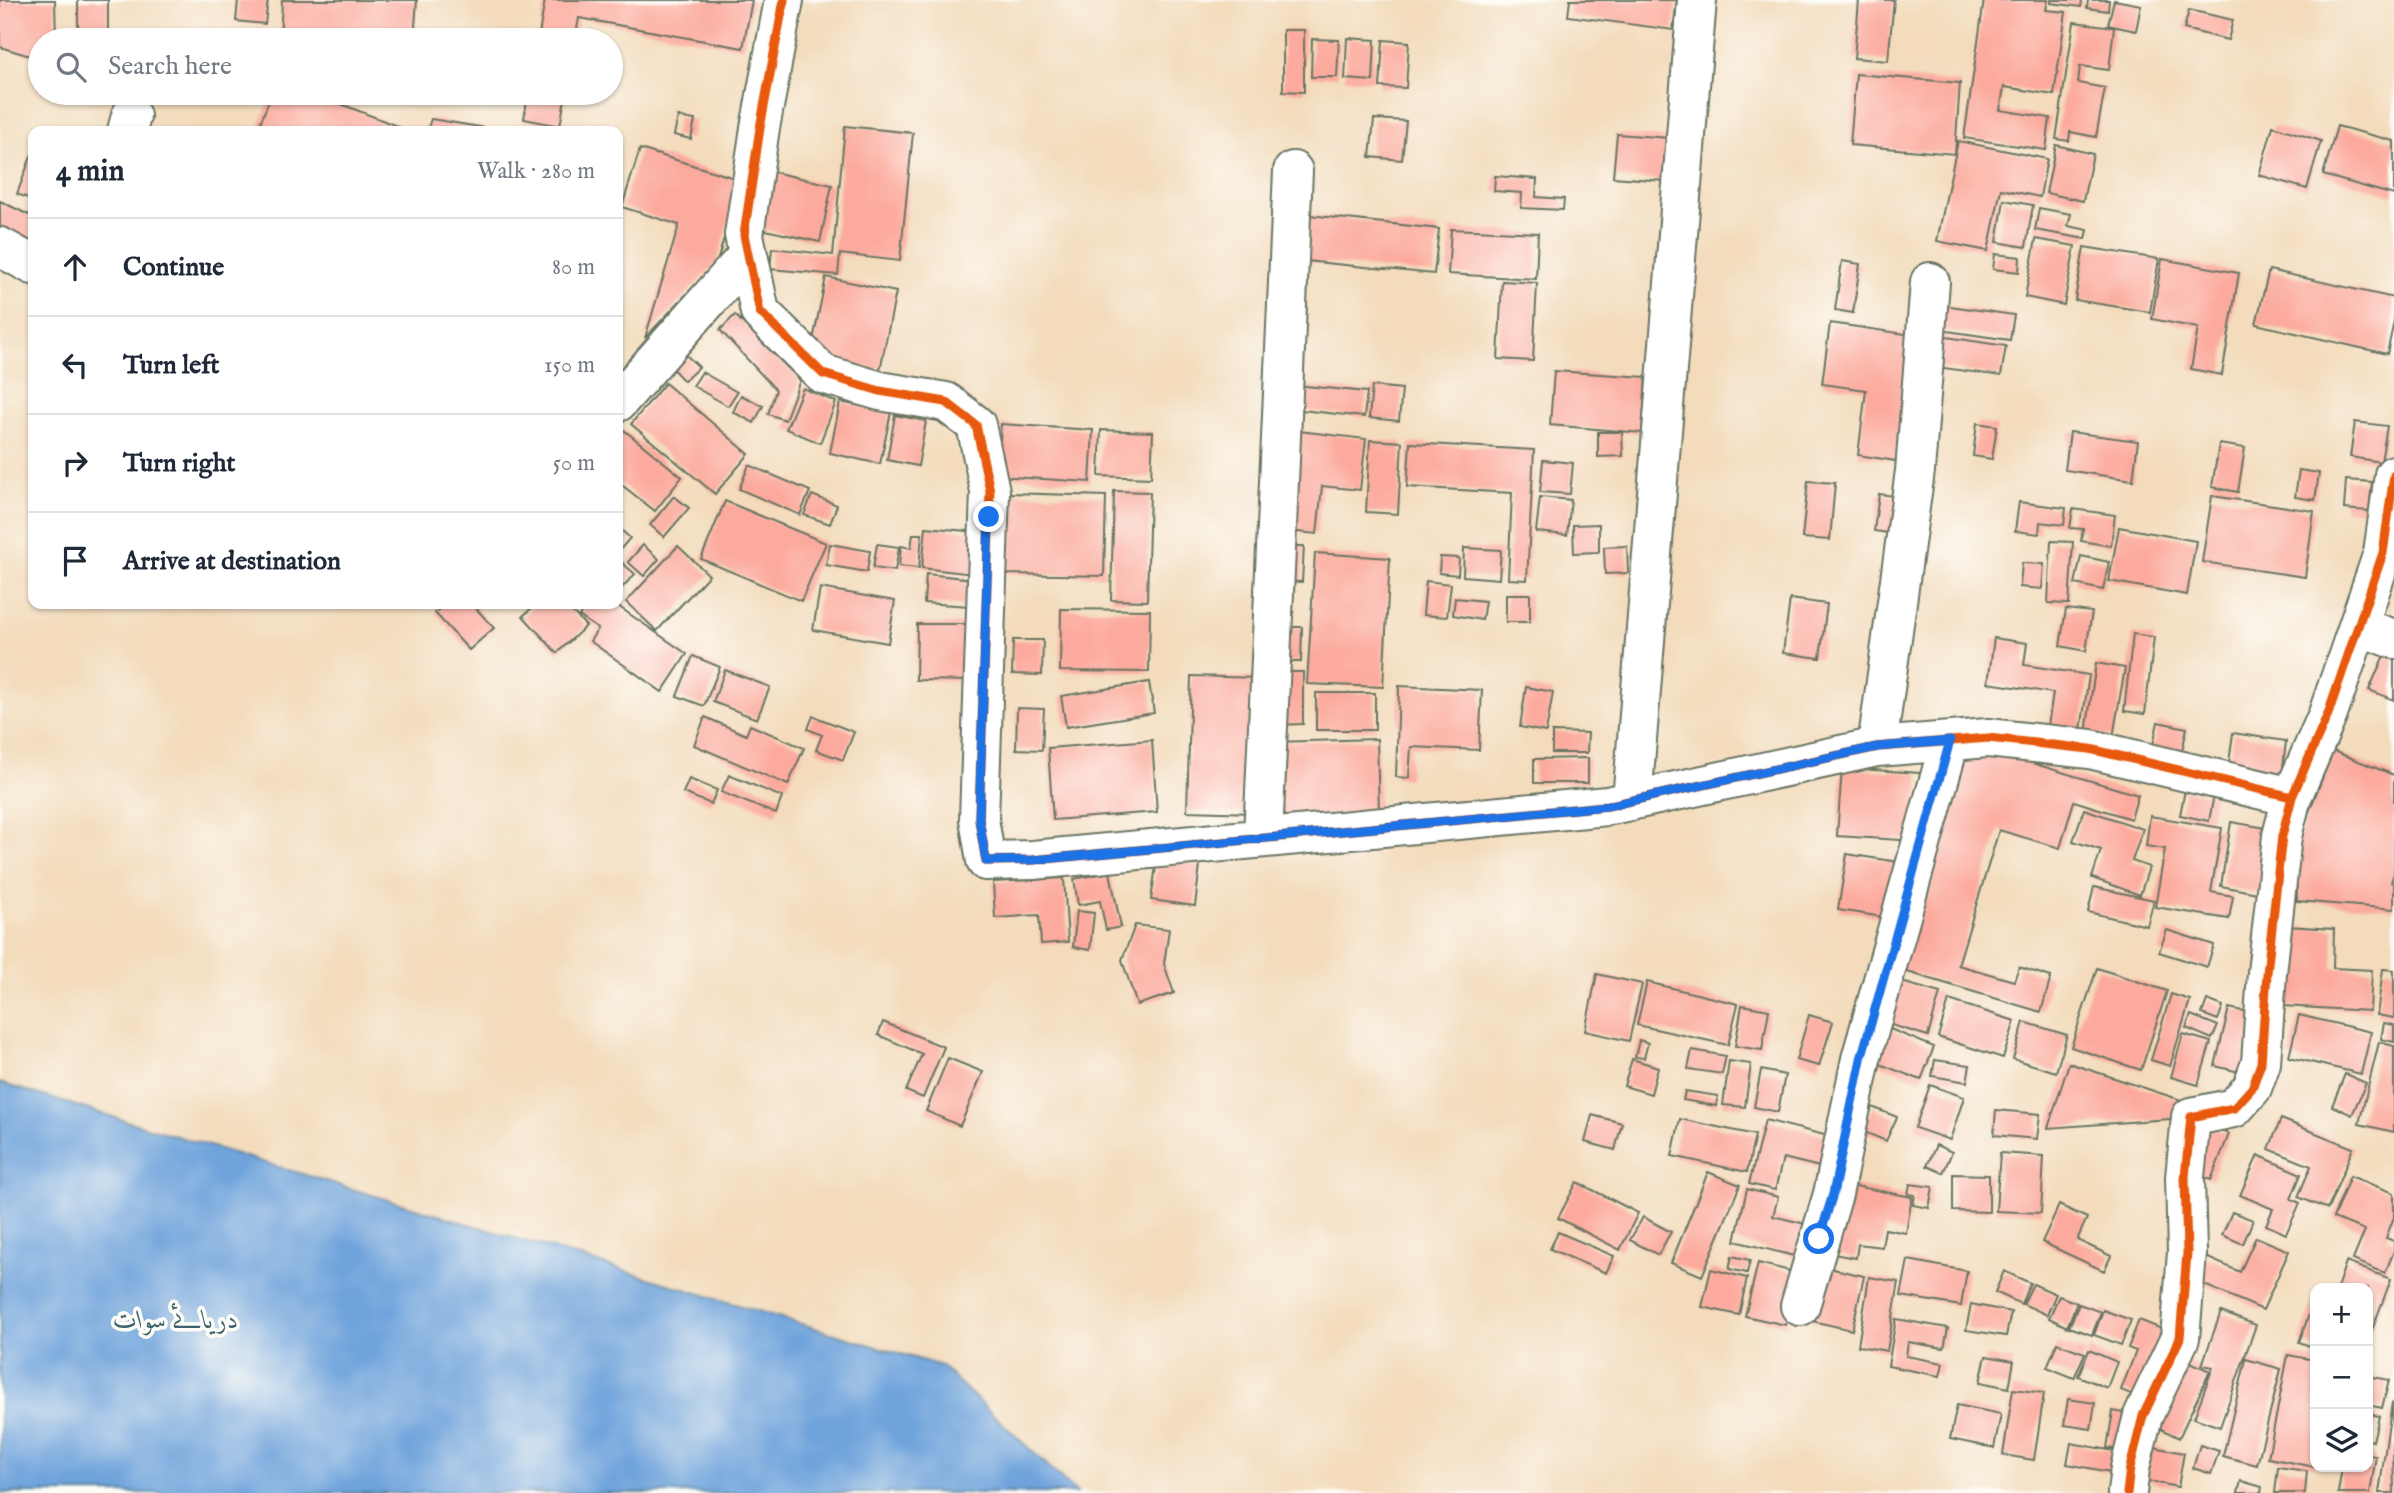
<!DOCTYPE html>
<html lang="en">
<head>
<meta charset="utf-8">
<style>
  body { margin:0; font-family:"IM FELL English",Amiri,serif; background:#f6f6f7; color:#1f2937 }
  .controls { position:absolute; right:21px; bottom:21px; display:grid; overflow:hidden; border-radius:14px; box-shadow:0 2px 5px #0004 }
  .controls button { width:63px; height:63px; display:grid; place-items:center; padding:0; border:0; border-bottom:2px solid #e0e1e3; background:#fff; color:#1f2937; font:35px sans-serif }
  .stop { position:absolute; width:21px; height:21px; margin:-16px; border:5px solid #1a73e8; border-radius:50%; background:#fff }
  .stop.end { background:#1a73e8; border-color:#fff; box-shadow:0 2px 7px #0008 }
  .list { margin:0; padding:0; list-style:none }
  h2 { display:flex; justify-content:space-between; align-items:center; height:91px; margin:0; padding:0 28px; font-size:30px }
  h2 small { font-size:23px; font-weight:400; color:#747a83 }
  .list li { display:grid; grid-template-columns:46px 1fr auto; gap:21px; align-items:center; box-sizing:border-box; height:98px; padding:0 28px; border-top:2px solid #e0e1e3 }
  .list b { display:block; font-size:26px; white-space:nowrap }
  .list em { font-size:23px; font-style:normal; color:#747a83 }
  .icon { flex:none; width:38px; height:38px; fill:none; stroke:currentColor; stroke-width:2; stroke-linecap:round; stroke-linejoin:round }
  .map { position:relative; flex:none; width:2394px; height:1493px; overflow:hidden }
  .search { position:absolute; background:#fff; box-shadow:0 2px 5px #0004; left:28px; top:28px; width:595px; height:77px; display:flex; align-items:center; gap:18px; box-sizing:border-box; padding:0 24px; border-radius:38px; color:#747a83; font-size:26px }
  .panel { position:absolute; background:#fff; box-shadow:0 2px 5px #0004; left:28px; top:126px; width:595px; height:483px; border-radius:14px }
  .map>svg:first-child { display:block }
  .water { fill:#6ea3db; stroke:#467088; stroke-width:2 }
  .building { fill:#fcaa9d }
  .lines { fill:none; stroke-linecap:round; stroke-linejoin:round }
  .street-casing { stroke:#697463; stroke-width:42 }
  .street { stroke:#fff; stroke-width:38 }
  .cycleway-casing { stroke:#fdfcf7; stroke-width:13 }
  .cycleway { stroke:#e8590c; stroke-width:9 }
  .route { stroke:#1a73e8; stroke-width:9 }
  .labels { text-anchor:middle; stroke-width:7; stroke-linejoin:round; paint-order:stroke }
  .water-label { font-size:26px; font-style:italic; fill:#3b616e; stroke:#fdfcf7 }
</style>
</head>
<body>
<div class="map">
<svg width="2394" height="1493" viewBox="0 0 2394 1493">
  <rect width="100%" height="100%" fill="#fdfcf7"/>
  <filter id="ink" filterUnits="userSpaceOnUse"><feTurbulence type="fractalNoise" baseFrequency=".0143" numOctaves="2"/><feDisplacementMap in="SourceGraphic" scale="14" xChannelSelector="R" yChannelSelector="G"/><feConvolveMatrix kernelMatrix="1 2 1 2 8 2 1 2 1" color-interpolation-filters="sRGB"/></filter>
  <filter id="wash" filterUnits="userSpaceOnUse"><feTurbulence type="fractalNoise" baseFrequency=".00686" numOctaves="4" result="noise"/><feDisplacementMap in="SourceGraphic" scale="28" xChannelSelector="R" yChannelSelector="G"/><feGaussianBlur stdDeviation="1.57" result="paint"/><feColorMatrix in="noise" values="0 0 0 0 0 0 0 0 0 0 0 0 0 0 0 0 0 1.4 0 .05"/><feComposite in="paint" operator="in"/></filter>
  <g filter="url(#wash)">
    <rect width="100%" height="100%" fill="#f3dbbb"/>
    <path class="water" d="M0,1083L941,1366L1077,1493H0Z"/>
    <g id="blocks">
      <path class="building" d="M0,0H55L56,40H40V59L0,47Z
        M78,0H108V40H78Z
        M238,0H268L265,24L236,21Z
        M282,0H417L414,40H280Z
        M545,0H752L743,48L579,18L575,40H538Z
        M1570,0H1677L1673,30L1568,16Z
        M1859,0H1894L1888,61L1854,58Z
        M1984,0H2048L2046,10L2066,12L2054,95L2004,87L2000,110L2050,118L2046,150L1964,138Z
        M2051,0H2082L2081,7L2051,3Z
        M2088,0H2109L2108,11L2087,8Z
        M2114,0L2141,5L2136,31L2108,25Z
        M2189,10L2233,20L2228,40L2184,29Z
        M2074,22L2114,27L2109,70L2080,66L2078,83L2105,88L2096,137L2070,132L2069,141L2056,139Z
        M1283,30H1304V92L1283,91Z
        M1347,38L1375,40L1373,81L1345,79Z
        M1312,39L1339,40L1337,77H1311Z
        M1383,40L1409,42L1406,88L1380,87Z
        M1856,74L1960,83L1955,154L1850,145Z
        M272,93L291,95L292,93H313L405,129L404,131H257Z
        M528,93H566L560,126L524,119Z
        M678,117L695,120L691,139L674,135Z
        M431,119L498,130L497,131H427Z
        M1374,119L1406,121L1402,160L1370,157Z
        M845,126L913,133L900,261L840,254L838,275L770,269L772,248L833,255Z
        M2273,126L2321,141L2307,189L2259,175Z
        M2337,126L2394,141V195L2323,175Z
        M1617,134L1669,138L1665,181L1613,177Z
        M1958,141L2047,159L2040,197L2001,189L1988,251L1937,241Z
        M2056,145L2093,154L2083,201L2046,193Z
        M640,149L741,180L717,262L645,338L679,225L622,207Z
        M33,151V200L17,194Z
        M764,170L832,185L820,242L752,227Z
        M1495,176L1537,179L1536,197L1564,199L1563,210L1521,208L1522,193L1494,191Z
        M2004,200L2033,205L2026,247L1997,242Z
        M0,201L33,217V257L0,241Z
        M2039,208L2071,214L2068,226L2088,230L2086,239L2035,230Z
        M1300,214L1439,229L1434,274L1296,260Z
        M1451,229L1538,233L1536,279L1448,274Z
        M2036,239L2075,246L2064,305L2025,297Z
        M2084,247L2159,259L2150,312L2075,300Z
        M1995,254L2020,257L2019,272L1993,269Z
        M2162,259L2239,273L2222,375L2191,369L2198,328L2152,319Z
        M1842,261L1860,264L1853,313L1835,310Z
        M2269,270L2394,298V321L2387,354L2256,324Z
        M826,277L896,292L880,370L810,355Z
        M1502,281L1537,283L1533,361L1498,359Z
        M1936,304L2014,315L2010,340L1933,329Z
        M735,315L800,380L785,420L768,414L776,390L720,330Z
        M1830,323L1919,336L1902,462L1858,455L1866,390L1822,384Z
        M1933,335L2006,346L2001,376L1929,366Z
        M685,354L699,367L684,381L671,367Z
        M1554,371L1646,377L1642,433L1550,425Z
        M702,372L737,392L728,406L693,386Z
        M665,383L749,454L715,494L631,424Z
        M1294,385L1367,392L1364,417L1292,409Z
        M1372,386L1402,389L1399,421L1369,418Z
        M803,388L836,402L820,443L786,429Z
        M741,395L763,406L754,423L733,412Z
        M840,402L891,412L880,464L830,453Z
        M895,415L926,421L918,466L887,460Z
        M2355,422L2387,426L2381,462L2350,457Z
        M1977,423L1997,426L1992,459L1973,456Z
        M1001,424L1093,430L1090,482L998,476Z
        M624,430L682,477L655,511L618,482V438Z
        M1101,430L1153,432L1151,478L1099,476Z
        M1291,430L1366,439L1360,490L1322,486L1317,534L1279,530Z
        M1598,432H1622L1623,456L1598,457Z
        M2070,432L2138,441L2133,480L2065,470Z
        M1370,440L1402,442L1398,514L1366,512Z
        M1410,443L1534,450L1527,580L1508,579L1512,493L1407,487Z
        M2219,444L2245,448L2238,492L2212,487Z
        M1543,460L1573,463L1570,494L1540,492Z
        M749,465L810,491L800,515L739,489Z
        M2299,470L2319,473L2315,500L2295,497Z
        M2346,480L2372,482L2369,511L2344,509Z
        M1808,481L1835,483L1830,540L1802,538Z
        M1114,491L1150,492L1147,601L1111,600Z
        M1006,493L1106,496L1104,576L1005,574Z
        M1879,494L1901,497L1896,534L1874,531Z
        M812,495L837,505L830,524L804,515Z
        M674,496L689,508L664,537L650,525Z
        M2212,496L2314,511L2305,577L2202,562Z
        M1540,497L1571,500L1567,535L1536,532Z
        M725,501L826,543L801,601L701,559Z
        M2019,502L2066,508L2064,525L2040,522L2039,534L2015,531Z
        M2073,509L2115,515L2111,546L2081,541L2083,529L2070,528Z
        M1599,524V552L1574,553L1573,525Z
        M618,527L630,538L618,552Z
        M926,527L977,532L973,574L922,568Z
        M2119,527L2196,541L2187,595L2109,581Z
        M913,534H922L919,568L899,566L901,546L911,548Z
        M2051,541L2073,542L2069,604L2048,603Z
        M830,544L870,551L867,572L826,565Z
        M877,544L899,547L895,571L873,568Z
        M643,545L659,559L644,576L628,562Z
        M678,546L709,575L657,631L626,602Z
        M1283,546H1304L1302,582L1283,581Z
        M1627,546L1628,573L1605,574L1604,547Z
        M1464,548L1501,550L1499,579L1463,576Z
        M1315,553L1390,558L1383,687L1307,684Z
        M2081,556L2109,562L2103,590L2075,584Z
        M1440,557L1459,558L1458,575L1439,573Z
        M618,559L635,574L618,592Z
        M2022,563L2044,564L2042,589L2020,587Z
        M926,574L973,579L970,606L924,603Z
        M1426,581L1451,584L1447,617L1423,615Z
        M820,588L895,601L888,643L813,630Z
        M1506,594H1530V622H1506Z
        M1455,598L1485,601L1482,620L1453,615Z
        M1790,599L1827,604L1820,658L1783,653Z
        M445,604H472L494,628L469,650L435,613Z
        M536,604H565L586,626L557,653L523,616Z
        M588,604H615L687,654L662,692L590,641L598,629L579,616Z
        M1061,609L1150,610L1149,672L1060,671Z
        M2066,609L2092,612L2086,651L2060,646Z
        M917,624H973L972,681L916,680Z
        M1279,627H1302L1301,662H1278Z
        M2133,634L2154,637L2145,714L2124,711Z
        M1994,638L2027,643L2024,665L2089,675L2080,737L2047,732L2053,693L1988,683Z
        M1013,640H1043L1042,675L1012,674Z
        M2385,653L2394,657V700L2369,690Z
        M693,656L720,667L704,706L677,696Z
        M2096,663L2125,668L2113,737L2086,733Z
        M725,670L770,687L757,719L713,702Z
        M1275,672H1303V724L1275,725Z
        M1191,676L1258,678L1254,813L1187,811Z
        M1149,682L1154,713L1066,727L1061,696Z
        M1399,686L1482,690L1479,750L1411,747L1409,778L1396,777Z
        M1526,687L1553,692L1546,732L1520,727Z
        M1316,693H1375V730H1316Z
        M1017,708L1044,709L1042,750L1016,749Z
        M813,716L854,732L843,760L816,750L822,735L808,729Z
        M705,717L746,735L750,725L804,748L788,785L694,745Z
        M2158,722L2187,728L2180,761L2151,754Z
        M1552,732L1588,733L1587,753H1552Z
        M2233,733L2286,741L2282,776L2228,770Z
        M1377,739L1379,814L1276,817L1274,742Z
        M1152,740L1157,812L1053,820L1048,748Z
        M1962,742L2138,795L2131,819L2074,801L2060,848L1999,830L1958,965L2014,981L2019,967L2051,977L2041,1012L1894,968Z
        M2333,751L2394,775V873L2391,882L2394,883V909L2297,901L2296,845Z
        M1588,758V783H1534V759Z
        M1842,768L1920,773L1916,841L1837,836Z
        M729,775L782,797L776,814L721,792Z
        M689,779L717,790L711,804L683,793Z
        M2185,790L2214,795L2209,821L2180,815Z
        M2084,809L2143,829L2132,861L2149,867L2140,895L2092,878L2101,850L2073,841Z
        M2150,816L2222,828L2211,892L2233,896L2229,919L2155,907L2165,849L2146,846Z
        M2231,822L2278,830L2267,895L2221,886Z
        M1847,854L1905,863L1896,919L1838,910Z
        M1157,859L1200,865L1195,906L1151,900Z
        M1110,872L1121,927L1106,930L1100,901L1078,905L1074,879Z
        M1064,878L1068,942L1041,944L1039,915L995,918L993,882Z
        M2094,887L2154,900L2147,926L2088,912Z
        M1077,911L1094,913L1090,950L1073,947Z
        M1135,925L1169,929L1164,964L1174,993L1137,1005L1122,960Z
        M2286,926L2334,929L2333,968L2372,970L2370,1011L2283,1006Z
        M2167,930L2214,945L2207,967L2159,952Z
        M2097,968L2167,991L2141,1070L2071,1047Z
        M2383,969L2394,970V1018L2377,1015Z
        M1597,974L1642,984L1629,1041L1585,1031Z
        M1891,979L1940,993L1928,1036L1878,1021Z
        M1647,982L1738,1004L1728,1045L1637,1025Z
        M2171,994L2190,1000L2170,1066L2151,1060Z
        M1949,1000L2015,1021L2003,1058L1938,1037Z
        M2207,1000L2223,1006L2218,1020L2202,1014Z
        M1742,1005L1769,1010L1762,1050L1735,1046Z
        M2229,1008L2260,1015L2247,1074L2215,1066Z
        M1809,1015L1833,1022L1819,1066L1796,1060Z
        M2191,1015L2218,1026L2212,1039L2186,1028Z
        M2299,1015L2371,1032L2361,1074L2289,1057Z
        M883,1022L944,1047L923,1098L906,1091L922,1054L878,1035Z
        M2024,1022L2067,1035L2056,1072L2013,1059Z
        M2384,1023L2394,1025V1042L2381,1039Z
        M1890,1029L1934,1047L1921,1080L1877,1063Z
        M2183,1034L2211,1042L2198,1085L2171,1077Z
        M1639,1040L1648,1043L1644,1058L1635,1057Z
        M2379,1042L2394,1046V1132L2359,1124Z
        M1692,1050L1726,1056L1722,1074L1688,1069Z
        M948,1058L983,1072L960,1126L926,1111Z
        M1632,1059L1658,1067L1651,1094L1624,1086Z
        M1935,1060L1970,1065L1967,1082L1932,1076Z
        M1729,1061L1751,1064L1745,1107L1723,1105Z
        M2069,1063L2187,1102L2183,1118L2048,1128Z
        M1761,1070L1785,1075L1778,1112L1754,1107Z
        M2345,1074L2366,1083L2352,1115L2332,1106Z
        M1930,1085L1964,1097L1950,1140L1915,1128Z
        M1685,1091L1718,1096L1716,1106L1683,1100Z
        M1872,1107L1897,1117L1886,1141L1862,1131Z
        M1996,1110L2040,1114L2037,1139L1994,1135Z
        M1592,1115L1622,1123L1615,1150L1585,1142Z
        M1680,1119L1755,1135L1747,1172L1672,1156Z
        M2281,1119L2353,1148L2328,1209L2298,1197L2311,1166L2269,1149Z
        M1765,1120L1836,1138L1828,1169L1783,1158L1775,1190L1749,1184Z
        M2208,1126L2229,1134L2211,1180L2189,1172Z
        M1936,1145L1952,1152L1943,1173L1927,1166Z
        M2000,1153L2044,1156L2041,1213L1996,1211Z
        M2258,1155L2301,1174L2291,1199L2300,1203L2286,1234L2266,1225L2273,1209L2240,1195Z
        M1708,1172L1740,1185L1702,1276L1671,1263Z
        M1953,1174L1989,1175V1212L1953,1211Z
        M2350,1176L2394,1193V1217L2386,1238L2394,1241V1251L2385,1273L2353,1260L2365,1230L2333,1218Z
        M1577,1182L1638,1213L1620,1250L1558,1218Z
        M1839,1183L1912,1197L1906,1233L1885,1229L1882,1247L1858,1244L1856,1258L1827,1253Z
        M1910,1184L1933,1187L1929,1208L1913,1205L1915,1195L1908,1194Z
        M1747,1189L1778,1197L1773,1216L1814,1226L1806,1259L1735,1241Z
        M2059,1205L2087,1218L2077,1240L2111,1256L2104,1271L2042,1242Z
        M2232,1212L2253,1220L2243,1244L2222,1235Z
        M1643,1217L1671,1232L1658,1255L1630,1240Z
        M1558,1232L1614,1256L1606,1273L1550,1249Z
        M2256,1237L2289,1251L2263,1310L2195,1281L2206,1257L2240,1272Z
        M1732,1256L1750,1260L1747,1273L1729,1269Z
        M1908,1260L1967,1271L1961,1306L1901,1296Z
        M2346,1262L2391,1279L2368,1341V1288H2337Z
        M1758,1263L1798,1273L1786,1325L1745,1316Z
        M1824,1267L1864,1276L1852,1330L1812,1321Z
        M1711,1269L1747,1278L1739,1315L1702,1307Z
        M2004,1271L2030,1283L2021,1304L1995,1292Z
        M1869,1277L1899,1282L1887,1351L1858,1346Z
        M2033,1284L2056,1294L2047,1315L2023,1304Z
        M2059,1296L2077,1303L2067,1327L2049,1318Z
        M2315,1298V1348L2299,1342Z
        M1971,1304L2011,1312L2006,1336L1966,1330Z
        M2079,1304L2101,1312L2092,1335L2069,1327Z
        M2103,1310L2131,1320L2121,1345L2094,1335Z
        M2221,1312L2256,1325L2220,1427L2194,1418L2213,1367L2202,1365Z
        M1896,1319L1948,1328L1944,1348L1908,1342L1906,1356L1943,1363L1940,1376L1888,1366Z
        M2139,1320L2172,1333L2145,1400L2121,1390L2136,1351L2128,1348Z
        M2057,1343L2085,1353L2074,1378L2047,1367Z
        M2089,1350L2117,1362L2107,1388L2078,1376Z
        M2175,1355L2210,1371L2179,1438L2145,1421Z
        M2288,1355L2315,1360V1467L2268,1458Z
        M1986,1356L2014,1361L2009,1388L1980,1382Z
        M2246,1359L2281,1369L2257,1465L2223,1456Z
        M2368,1376L2389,1380L2382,1408L2368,1405Z
        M2013,1389L2044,1393L2034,1460L2003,1455Z
        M2068,1399L2095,1403L2091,1429L2064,1425Z
        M2392,1402L2394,1493H2379Z
        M1957,1405L2001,1414L1994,1448L1950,1439Z
        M2113,1411L2134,1415L2128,1451L2107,1448Z
        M2368,1414L2379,1416L2373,1441L2368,1440Z
        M2071,1443L2120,1452L2116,1473L2067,1464Z
        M2143,1445L2184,1453L2178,1487L2137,1479Z
        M2200,1445L2219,1451L2211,1474L2193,1468Z
        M2368,1455L2376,1456L2370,1493H2338L2342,1467H2368Z
        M2278,1467L2307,1471L2305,1493H2275Z
        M2241,1481L2262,1487L2261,1493H2238Z"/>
    </g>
  </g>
  <g filter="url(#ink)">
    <use href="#blocks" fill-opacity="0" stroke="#697463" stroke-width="2"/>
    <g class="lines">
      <defs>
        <path id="street" d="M784,0L760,128L744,235L760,312L823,374L880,391L946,402L976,425L990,491L979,819L986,861L1033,860L1607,806L1877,747L1988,738L2090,749L2292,797
          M127,131L131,116
          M0,247L33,265
          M618,402L748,255
          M2358,626L2394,639
          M1877,747L1915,471L1930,282
          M1632,801L1697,0
          M1263,837L1293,171
          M1800,1306L1833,1194L1861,1059L1950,741
          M2127,1493L2130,1468L2143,1416L2180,1338L2187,1253L2185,1177L2191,1117L2234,1108L2252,1088L2261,1063L2267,973L2282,836L2292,797L2328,714L2383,553L2394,475"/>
      </defs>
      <use href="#street" class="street-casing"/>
      <use href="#street" class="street"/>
      <defs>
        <path id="cycleway" d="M784,0L760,128L744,235L760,312L823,374L880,391L946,402L976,425L990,491L979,819L986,861L1033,860L1607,806L1877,747L1988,738L2090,749L2292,797
          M2127,1493L2130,1468L2143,1416L2180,1338L2187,1253L2185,1177L2191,1117L2234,1108L2252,1088L2261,1063L2267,973L2282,836L2292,797L2328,714L2383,553L2394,475"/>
      </defs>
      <use href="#cycleway" class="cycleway-casing"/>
      <use href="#cycleway" class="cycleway"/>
    </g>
  </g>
  <g class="lines" filter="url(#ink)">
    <path class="route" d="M989,517L979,819L986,861L1033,860L1607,806L1877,747L1950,741L1861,1059L1833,1194L1819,1239"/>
  </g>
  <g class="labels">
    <g class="water-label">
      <text x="176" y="1328">دریائے سوات</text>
    </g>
  </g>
</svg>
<div class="controls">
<button>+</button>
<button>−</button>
<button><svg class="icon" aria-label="layers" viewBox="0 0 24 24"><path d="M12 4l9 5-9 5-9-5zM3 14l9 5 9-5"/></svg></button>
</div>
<div class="stop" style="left:1819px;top:1239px"></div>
<div class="stop end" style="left:989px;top:517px"></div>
<div class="search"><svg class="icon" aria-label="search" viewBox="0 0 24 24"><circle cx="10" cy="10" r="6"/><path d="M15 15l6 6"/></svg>Search here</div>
<section class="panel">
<h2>4 min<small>Walk · 280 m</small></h2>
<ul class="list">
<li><svg class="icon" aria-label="ahead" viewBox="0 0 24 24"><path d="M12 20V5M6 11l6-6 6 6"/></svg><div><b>Continue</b></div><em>80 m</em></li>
<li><svg class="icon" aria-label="left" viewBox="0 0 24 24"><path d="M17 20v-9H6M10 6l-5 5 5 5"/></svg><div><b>Turn left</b></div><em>150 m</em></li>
<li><svg class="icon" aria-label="right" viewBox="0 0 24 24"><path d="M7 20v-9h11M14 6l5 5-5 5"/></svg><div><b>Turn right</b></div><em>50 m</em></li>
<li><svg class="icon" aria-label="arrive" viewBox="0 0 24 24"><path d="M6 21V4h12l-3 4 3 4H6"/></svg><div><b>Arrive at destination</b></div></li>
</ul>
</section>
</div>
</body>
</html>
